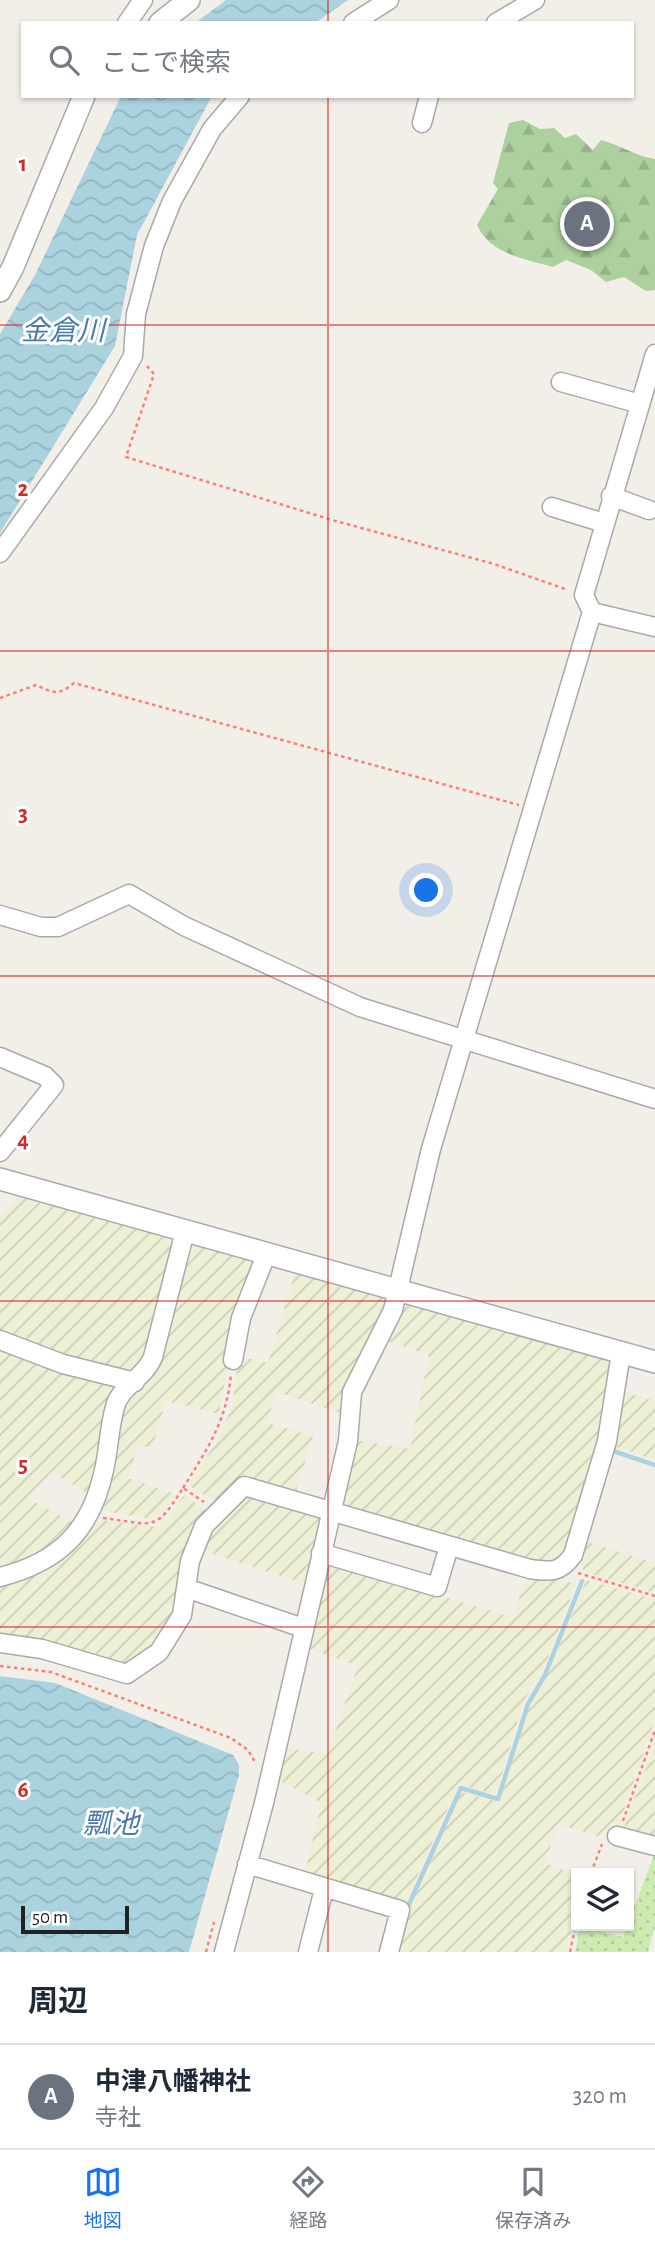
<!DOCTYPE html>
<html lang="ja">
<head>
<meta charset="utf-8">
<style>
  body { margin:0; font-family:"Alegreya Sans","Noto Sans JP",sans-serif; background:#f2f2f3; color:#1f2937 }
  .controls { position:absolute; right:21px; bottom:21px; display:grid; overflow:hidden; border-radius:0px; box-shadow:0 2px 5px #0004 }
  .controls button { width:63px; height:63px; display:grid; place-items:center; padding:0; border:0; border-bottom:2px solid #e0e1e3; background:#fff; color:#1f2937; font:35px sans-serif }
  .scale { position:absolute; left:21px; bottom:18px; width:108px; box-sizing:border-box; padding-left:7px; border:4px solid #222; border-top:0; font-size:19px; line-height:24px; white-space:nowrap; color:#222; -webkit-text-stroke:5px #fff; paint-order:stroke }
  .you { position:absolute; left:427px; top:891px; width:24px; height:24px; margin:-18px; border:5px solid #fff; border-radius:50%; background:#1a73e8; box-shadow:0 0 0 10px #1a73e833 }
  .badge { display:grid; place-items:center; width:46px; height:46px; border-radius:50%; background:#1a73e8; color:#fff; font-size:23px; font-weight:700 }
  .pin { position:absolute; translate:-50% -50%; border:4px solid #fff; box-shadow:0 2px 7px #0006 }
  .list { margin:0; padding:0; list-style:none }
  h2 { display:flex; justify-content:space-between; align-items:center; height:91px; margin:0; padding:0 28px; font-size:30px }
  h2 small { font-size:23px; font-weight:400; color:#747a83 }
  .list li { display:grid; grid-template-columns:46px 1fr auto; gap:21px; align-items:center; box-sizing:border-box; height:105px; padding:0 28px; border-top:2px solid #e0e1e3 }
  .list b { display:block; font-size:26px; white-space:nowrap }
  .list p { margin:0; font-size:23px; white-space:nowrap; color:#747a83 }
  .list em { font-size:23px; font-style:normal; color:#747a83 }
  .icon { flex:none; width:38px; height:38px; fill:none; stroke:currentColor; stroke-width:2; stroke-linecap:round; stroke-linejoin:round }
  .map { position:relative; flex:none; width:655px; height:1952px; overflow:hidden }
  .search { position:absolute; background:#fff; box-shadow:0 2px 5px #0004; left:21px; right:21px; top:21px; height:77px; display:flex; align-items:center; gap:18px; box-sizing:border-box; padding:0 24px; border-radius:0px; color:#747a83; font-size:26px }
  .sheet { height:196px; background:#fff }
  nav { display:flex; justify-content:space-around; align-items:center; box-sizing:border-box; height:98px; border-top:2px solid #e0e1e3; background:#fff; font-size:19px; color:#747a83 }
  nav a { display:grid; justify-items:center; gap:4px }
  nav .on { color:#1a73e8 }
  .map>svg:first-child { display:block }
  .farmland { fill:url(#farmland-furrows) }
  .grass { fill:url(#grass-dots) }
  .forest { fill:url(#forest-firs) }
  .water { fill:url(#water-waves) }
  .lines { fill:none; stroke-linecap:round; stroke-linejoin:round }
  .stream { stroke:#aad3df; stroke-width:4.5 }
  .minor-casing { stroke:#a9a9a9; stroke-width:21 }
  .tertiary-casing { stroke:#a9a9a9; stroke-width:24 }
  .path { stroke:#fa8072; stroke-width:2.5; stroke-dasharray:3.5 3.5; stroke-linecap:butt }
  .minor { stroke:#fff; stroke-width:18 }
  .tertiary { stroke:#fff; stroke-width:21 }
  .grid { fill:none; stroke:#d62828; stroke-width:2; stroke-opacity:0.55 }
  .labels { text-anchor:middle; stroke-width:6; stroke-linejoin:round; paint-order:stroke }
  .water-label { font-size:28px; font-style:italic; fill:#4a7aab; stroke:#fff }
  .grid-label { font-size:23px; text-anchor:middle; font-weight:bold; fill:#d62828; stroke:#fff; stroke-width:6; stroke-linejoin:round; paint-order:stroke }
</style>
</head>
<body>
<div class="map">
<svg width="655" height="1952" viewBox="0 0 655 1952">
  <defs>
    <pattern id="farmland-furrows" width="10" height="10" patternUnits="userSpaceOnUse" patternTransform="scale(1.75)"><rect width="10" height="10" fill="#eef0d5"/><path d="M-1 1l2-2M0 10L10 0M9 11l2-2" fill="none" stroke="#ccceb7"/></pattern>
    <pattern id="grass-dots" width="8" height="8" patternUnits="userSpaceOnUse" patternTransform="scale(1.75)"><rect width="8" height="8" fill="#cdebb0"/><path d="M2 2h.1M6 6h.1" fill="none" stroke="#b0c997" stroke-width="1.8" stroke-linecap="round"/></pattern>
    <pattern id="forest-firs" width="22" height="20" patternUnits="userSpaceOnUse" patternTransform="scale(1.75)"><rect width="22" height="20" fill="#add19e"/><path d="M5 1l3.5 6h-7zM16 11l3.5 6h-7z" fill="#95b388"/></pattern>
    <pattern id="water-waves" width="16" height="10" patternUnits="userSpaceOnUse" patternTransform="scale(1.75)"><rect width="16" height="10" fill="#aad3df"/><path d="M0 5q4-4 8 0t8 0" fill="none" stroke="#92b5bf"/></pattern>
  </defs>
  <rect width="100%" height="100%" fill="#f2efe9"/>
  <path class="farmland" d="M22,1195L172,1238L175,1243L157,1320L139,1375L60,1356L0,1334V1217Z
    M188,1243L256,1259L229,1359L219,1414L166,1401L152,1448L138,1445L128,1478L175,1494L168,1506L152,1519L96,1510L119,1409L137,1390Z
    M296,1269L380,1292L388,1304L344,1414L276,1392L267,1423L313,1436L295,1495L238,1479L218,1499L213,1500L191,1487V1481L218,1439L232,1406L239,1356L268,1363Z
    M412,1303L603,1355L612,1366L600,1442L570,1550L547,1567L349,1514L341,1504L355,1440L410,1449L429,1355L388,1341L400,1308Z
    M0,1347L119,1383L91,1496L52,1472L27,1498L77,1524L45,1558L0,1571Z
    M621,1391L655,1401V1460L610,1445Z
    M250,1494L323,1516L309,1585L200,1550L215,1520L241,1495Z
    M184,1495L208,1512L188,1548L172,1613L160,1637L137,1663L121,1667L0,1638V1590L4,1582L39,1573L56,1563L93,1519L156,1527L169,1518Z
    M584,1541L652,1562L655,1556V1593L585,1572L578,1561Z
    M325,1561L512,1617L529,1572L576,1584L542,1673L524,1700L496,1795L459,1784L405,1903L304,1876L321,1803L277,1779L284,1748L327,1754L358,1666L305,1647Z
    M586,1580L655,1599V1720L616,1833L597,1836L558,1824L545,1863L576,1875V1905L566,1952H396L409,1908L462,1792L499,1802L531,1702L545,1680Z
    M655,1742V1843L623,1830Z"/>
  <path class="grass" d="M655,1852V1926L648,1952H575L580,1926L623,1937Z"/>
  <path class="forest" d="M523,120L540,129L554,128L565,138L576,134L593,150L601,140C621,145 635,156 655,159V290L646,291L624,277L606,282L591,270L566,260L553,267C525,259 490,254 477,225L498,189L493,183L509,123Z"/>
  <path class="water" d="M226,0H348L315,23H195Z
    M121,96H212L137,235L115,346L0,533V334L35,275Z
    M0,1676L55,1683L233,1755L239,1765V1775L189,1952H0Z"/>
  <g class="lines">
    <path class="stream" d="M607,1449L655,1465
      M406,1911L461,1788L498,1799L528,1704L545,1675L582,1581"/>
    <defs>
      <path id="minor" d="M127,23L143,0
        M353,23L389,0
        M496,23L535,0
        M422,123L429,96
        M561,382L640,404
        M611,496L649,510
        M552,507L604,523
        M0,553L104,408L133,356L136,314L154,246L172,201L212,129L240,96
        M592,612L655,627
        M0,915L41,927H58L129,894L184,926L360,1007L655,1099
        M0,1057L45,1076L54,1085L0,1152
        M0,1340L63,1364L135,1382
        M233,1360L241,1318L266,1255
        M321,1553L437,1587L449,1546
        M0,1577C59,1562 91,1531 104,1470C109,1449 109,1427 115,1407C120,1386 145,1378 153,1357L185,1231
        M186,1588L303,1628
        M0,1643L42,1649L127,1674L159,1652L182,1615L190,1561L204,1526L244,1486L530,1569C551,1572 560,1573 573,1555L607,1441L621,1353
        M617,1836L655,1846
        M247,1864L400,1910L389,1952
        M224,1952L264,1803L348,1441L352,1392L393,1310L431,1149L592,612L584,595L655,354
        M308,1952L324,1889"/>
      <path id="tertiary" d="M160,23L189,0
        M0,291L13,267L84,96
        M0,1179L655,1362"/>
    </defs>
    <use href="#minor" class="minor-casing"/>
    <use href="#tertiary" class="tertiary-casing"/>
    <path class="path" d="M147,366L154,374L126,457L332,520L494,564L568,590
      M0,698L36,685C53,693 59,696 74,683L519,805
      M183,1488C207,1450 227,1420 231,1374
      M103,1518C154,1524 154,1534 183,1488L204,1502
      M578,1573L655,1596
      M0,1666L51,1672L231,1738L248,1750L256,1764
      M623,1821L655,1730
      M591,1873L602,1844
      M206,1952L214,1922
      M570,1952L576,1924"/>
    <use href="#minor" class="minor"/>
    <use href="#tertiary" class="tertiary"/>
  </g>
  <path class="grid" d="M328,0V23M328,96V1952M0,325H655M0,651H655M0,976H655M0,1301H655M0,1627H655"/>
  <g class="labels">
    <g class="water-label">
      <text x="63" y="340">金倉川</text>
      <text x="111" y="1833">瓢池</text>
    </g>
  </g>
  <g class="grid-label">
    <text x="23" y="171">1</text>
    <text x="23" y="496">2</text>
    <text x="23" y="821">3</text>
    <text x="23" y="1147">4</text>
    <text x="23" y="1472">5</text>
    <text x="23" y="1797">6</text>
  </g>
</svg>
<div class="controls">
<button><svg class="icon" aria-label="layers" viewBox="0 0 24 24"><path d="M12 4l9 5-9 5-9-5zM3 14l9 5 9-5"/></svg></button>
</div>
<div class="scale">50 m</div>
<div class="you"></div>
<div class="pin badge" style="left:587px;top:224px;background:#6b7280">A</div>
<div class="search"><svg class="icon" aria-label="search" viewBox="0 0 24 24"><circle cx="10" cy="10" r="6"/><path d="M15 15l6 6"/></svg>ここで検索</div>
</div>
<section class="sheet">
<h2>周辺<small></small></h2>
<ul class="list">
<li><span class="badge" style="background:#6b7280">A</span><div><b>中津八幡神社</b><p>寺社</p></div><em>320 m</em></li>
</ul>
</section>
<nav>
<a class="on"><svg class="icon" aria-label="map" viewBox="0 0 24 24"><path d="M3 6l6-2 6 2 6-2v14l-6 2-6-2-6 2zM9 4v14M15 6v14"/></svg>地図</a>
<a><svg class="icon" aria-label="directions" viewBox="0 0 24 24"><path d="M12 3l9 9-9 9-9-9zM9 14v-3h6M13 9l2 2-2 2"/></svg>経路</a>
<a><svg class="icon" aria-label="saved" viewBox="0 0 24 24"><path d="M7 4h10v16l-5-4-5 4z"/></svg>保存済み</a>
</nav>
</body>
</html>
